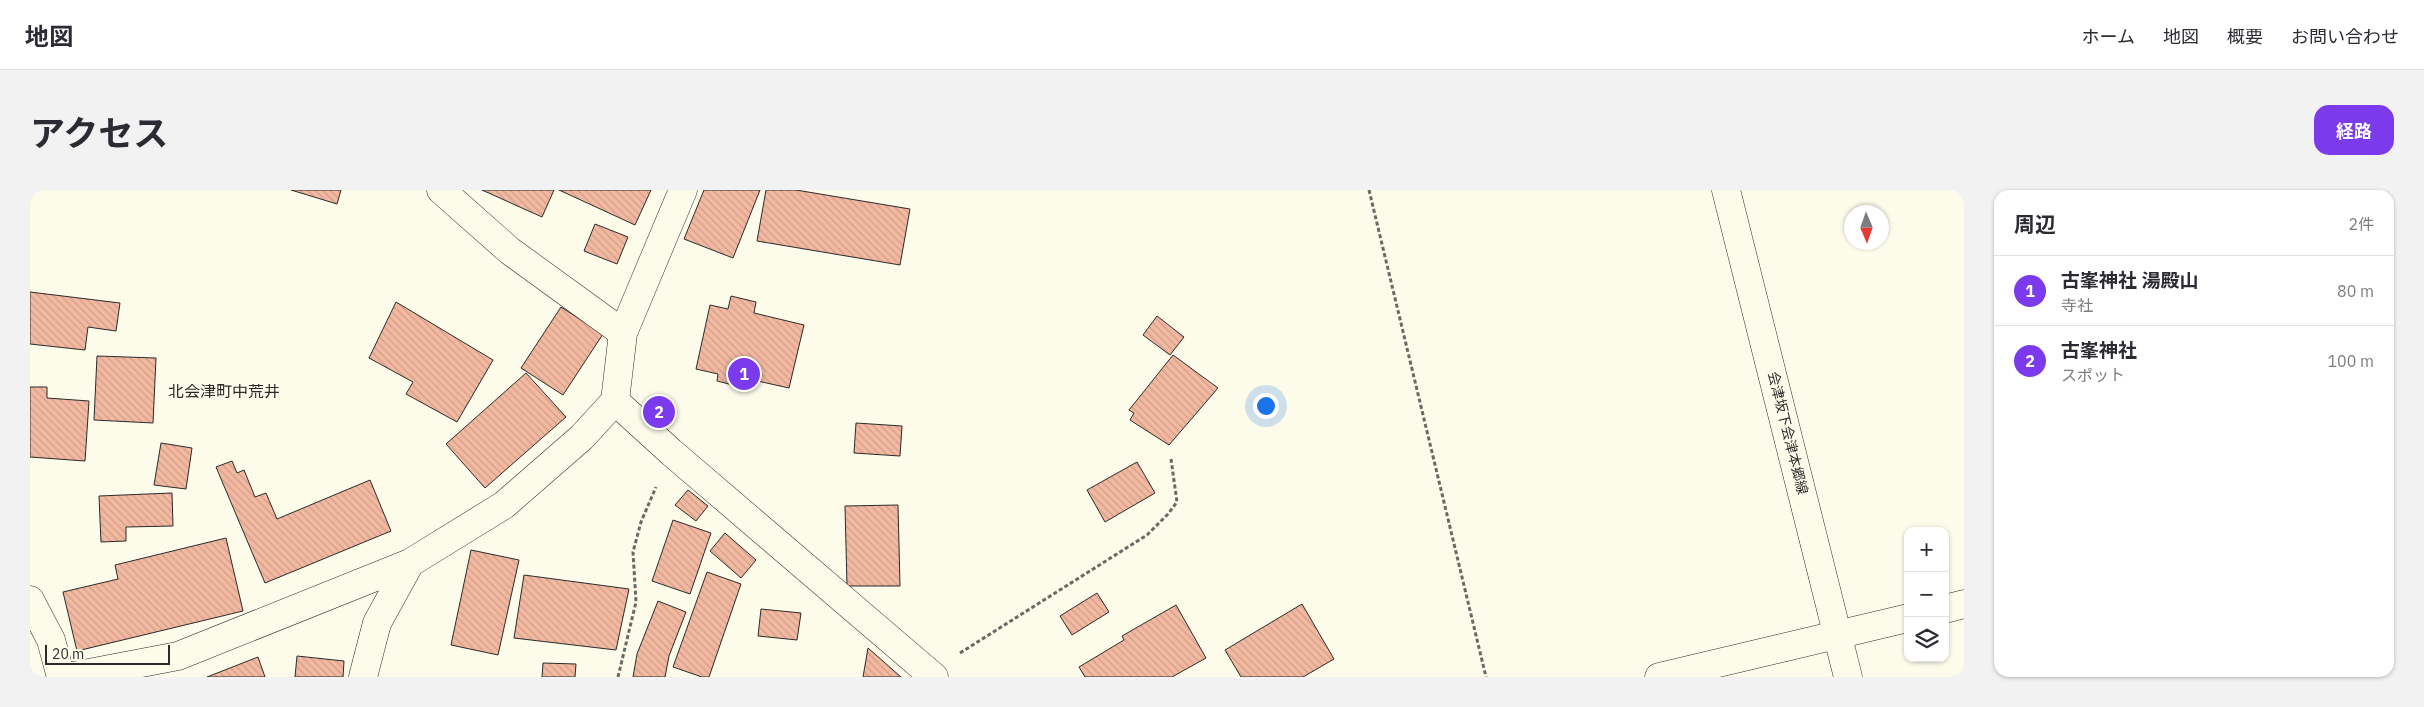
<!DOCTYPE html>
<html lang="ja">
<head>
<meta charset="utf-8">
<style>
  body { margin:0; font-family:"IBM Plex Sans","Noto Sans JP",sans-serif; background:#f2f2f3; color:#2b2b33 }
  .controls { position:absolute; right:15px; bottom:15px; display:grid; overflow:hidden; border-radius:10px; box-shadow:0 1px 4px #0004 }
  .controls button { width:45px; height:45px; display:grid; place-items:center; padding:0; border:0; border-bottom:1px solid #e1e1e2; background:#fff; color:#2b2b33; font:25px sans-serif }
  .compass { position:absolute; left:1814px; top:15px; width:45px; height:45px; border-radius:50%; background:#fff; box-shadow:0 1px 4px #0004; rotate:178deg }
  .scale { position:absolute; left:15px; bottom:12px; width:125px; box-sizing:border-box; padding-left:5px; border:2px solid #2b2b2b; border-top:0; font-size:14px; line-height:18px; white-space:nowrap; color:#2b2b2b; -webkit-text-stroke:4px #fdfbea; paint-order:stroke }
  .you { position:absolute; left:1235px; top:215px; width:18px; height:18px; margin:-12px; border:4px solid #fff; border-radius:50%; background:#1a73e8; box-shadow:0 0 0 8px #1a73e833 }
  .badge { display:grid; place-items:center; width:32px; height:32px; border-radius:50%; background:#7c3aed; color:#fff; font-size:16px; font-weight:700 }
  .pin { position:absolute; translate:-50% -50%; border:2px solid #fff; box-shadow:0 1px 5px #0006 }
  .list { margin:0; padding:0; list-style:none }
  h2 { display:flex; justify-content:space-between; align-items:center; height:65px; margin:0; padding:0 20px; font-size:21px }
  h2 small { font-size:16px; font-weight:400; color:#7c7c81 }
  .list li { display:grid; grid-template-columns:32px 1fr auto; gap:15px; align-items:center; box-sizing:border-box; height:70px; padding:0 20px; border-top:1px solid #e1e1e2 }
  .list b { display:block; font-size:19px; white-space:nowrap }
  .list p { margin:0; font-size:16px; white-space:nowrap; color:#7c7c81 }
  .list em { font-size:16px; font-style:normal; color:#7c7c81 }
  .icon { flex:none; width:28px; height:28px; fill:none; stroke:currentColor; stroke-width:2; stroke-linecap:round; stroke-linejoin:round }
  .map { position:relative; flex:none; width:1934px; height:487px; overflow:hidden; border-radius:15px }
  header { display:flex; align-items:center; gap:30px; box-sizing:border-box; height:70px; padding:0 25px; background:#fff; border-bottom:1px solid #e1e1e2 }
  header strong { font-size:24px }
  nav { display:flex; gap:28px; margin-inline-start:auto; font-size:18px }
  .intro { display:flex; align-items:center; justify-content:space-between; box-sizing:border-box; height:120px; padding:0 30px }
  h1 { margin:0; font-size:35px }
  .button { padding:12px 22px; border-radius:15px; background:#7c3aed; color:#fff; font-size:18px; font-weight:700 }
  main { display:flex; gap:30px; padding:0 30px }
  aside { flex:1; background:#fff; border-radius:15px; box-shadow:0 1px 4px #0004 }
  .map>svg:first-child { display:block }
  .building { fill:url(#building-back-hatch); stroke:#2b2b2b }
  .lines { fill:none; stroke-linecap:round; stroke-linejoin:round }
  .minor-casing { stroke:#2b2b2b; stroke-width:29 }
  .major-casing { stroke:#2b2b2b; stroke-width:29 }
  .path { stroke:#6a6964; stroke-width:3; stroke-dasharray:4 2.5; stroke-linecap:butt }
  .minor { stroke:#fdfbea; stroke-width:28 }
  .major { stroke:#fdfbea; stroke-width:28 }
  .labels { text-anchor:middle; stroke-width:4; stroke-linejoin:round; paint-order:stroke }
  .street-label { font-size:14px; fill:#2b2b2b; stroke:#fdfbea }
  .quarter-label { font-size:16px; fill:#2b2b2b; stroke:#fdfbea }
</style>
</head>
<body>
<header>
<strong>地図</strong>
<nav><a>ホーム</a><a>地図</a><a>概要</a><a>お問い合わせ</a></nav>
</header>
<div class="intro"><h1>アクセス</h1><a class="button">経路</a></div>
<main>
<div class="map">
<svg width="1934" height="487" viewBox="0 0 1934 487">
  <defs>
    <pattern id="building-back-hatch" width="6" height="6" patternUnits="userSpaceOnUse" patternTransform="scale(1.25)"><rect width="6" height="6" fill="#f2b8a0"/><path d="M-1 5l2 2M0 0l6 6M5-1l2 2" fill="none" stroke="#d09e8a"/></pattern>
  </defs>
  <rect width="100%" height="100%" fill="#fdfbea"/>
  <path class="building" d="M261,0H311L307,14Z
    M452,0H524L512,27Z
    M529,0H621L605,35Z
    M674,0H730L703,68L654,49Z
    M736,0H766L880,19L870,75L727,51Z
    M565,34L598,47L587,74L554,61Z
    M0,102L90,113L86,141L58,137L55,160L0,154Z
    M701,106L726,112L724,123L774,135L759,198L705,186L703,195L687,191L688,184L666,179L680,115L698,119Z
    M366,112L463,170L427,232L376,204L383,192L339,168Z
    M531,117L573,144L533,205L491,178Z
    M1127,126L1154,147L1140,165L1113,145Z
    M1143,165L1188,198L1139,255L1100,230L1104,223L1099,220Z
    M67,166L126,168L123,233L64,230Z
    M496,183L536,227L455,298L416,254Z
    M0,197H17V208L59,211L55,271L0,267Z
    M826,233L872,236L870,266L824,263Z
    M131,253L162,258L156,299L124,295Z
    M202,271L207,283L214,280L225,307L236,303L247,329L340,290L361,341L235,393L186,277Z
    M1107,272L1125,303L1075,332L1057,300Z
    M658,300L678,316L666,331L645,315Z
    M142,303L143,336L96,337V351L71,352L69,306Z
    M868,315L870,396H817L815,316Z
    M643,330L681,343L660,404L622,391Z
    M695,343L726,370L711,388L680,361Z
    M196,348L213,421L47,461L33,402L88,389L85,375Z
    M441,360L489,370L468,465L421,455Z
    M677,382L711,394L679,487H672L643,477Z
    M494,385L599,399L586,460L484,448Z
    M1067,403L1079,422L1042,445L1030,426Z
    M628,411L656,422L639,466L635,487H603L607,464Z
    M1272,414L1304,469L1273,487H1211L1195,460Z
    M1146,415L1176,468L1142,487H1055L1049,477L1094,450L1092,446Z
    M731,419L771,423L767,450L728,446Z
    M838,458L871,487H833Z
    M267,466L314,471L313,487H265Z
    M228,467L235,487H177Z
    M513,473L546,474L545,487H512Z"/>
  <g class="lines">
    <defs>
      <path id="minor" d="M411,0L480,61L593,143
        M653,0L593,143L585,211L641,262L904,487
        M0,410L21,450L31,487
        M1915,419L1934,414
        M38,487L148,466L380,373L474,315L552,247L585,211
        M333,487L347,433L380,373
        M1629,487L1878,428"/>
      <path id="major" d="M1696,0L1818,487"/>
    </defs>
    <use href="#minor" class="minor-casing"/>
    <use href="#major" class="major-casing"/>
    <path class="path" d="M1339,0L1456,487
      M930,463L1117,345L1138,324L1147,312L1141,269
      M588,487L606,412L603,362L611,332L626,297"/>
    <use href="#minor" class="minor"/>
    <use href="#major" class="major"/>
  </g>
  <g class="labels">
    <g class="street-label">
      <text transform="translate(1758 243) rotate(76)" y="5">会津坂下会津本郷線</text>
    </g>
    <g class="quarter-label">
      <text x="194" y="207">北会津町中荒井</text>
    </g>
  </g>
</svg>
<div class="controls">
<button>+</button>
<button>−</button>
<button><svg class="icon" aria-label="layers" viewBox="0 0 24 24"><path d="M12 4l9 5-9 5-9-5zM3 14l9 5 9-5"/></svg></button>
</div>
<svg class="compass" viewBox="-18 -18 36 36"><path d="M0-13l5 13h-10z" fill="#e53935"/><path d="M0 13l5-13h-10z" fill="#7c7c81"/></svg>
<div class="scale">20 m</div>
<div class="you"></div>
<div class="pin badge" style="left:714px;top:184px">1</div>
<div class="pin badge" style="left:629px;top:222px">2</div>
</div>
<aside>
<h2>周辺<small>2件</small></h2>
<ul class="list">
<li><span class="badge">1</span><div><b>古峯神社 湯殿山</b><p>寺社</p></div><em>80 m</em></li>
<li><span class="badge">2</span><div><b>古峯神社</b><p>スポット</p></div><em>100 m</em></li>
</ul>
</aside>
</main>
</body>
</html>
